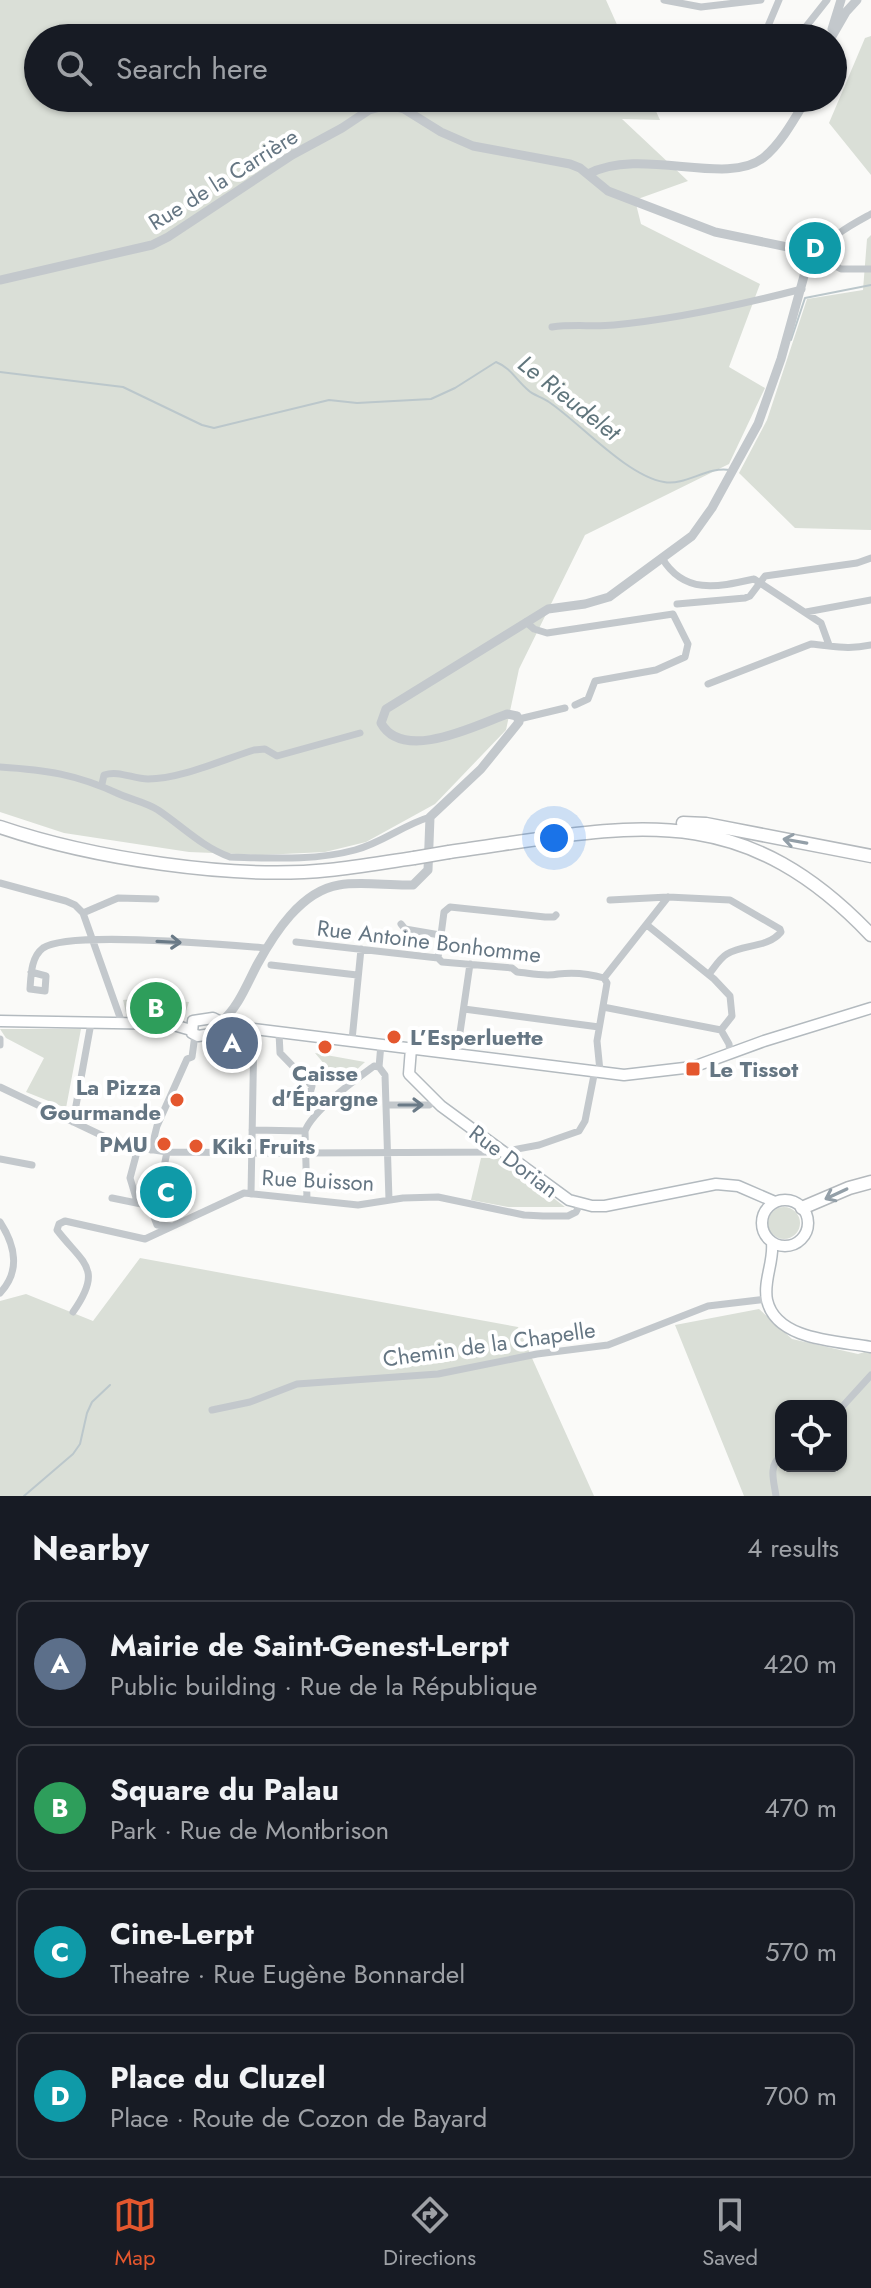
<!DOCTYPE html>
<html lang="en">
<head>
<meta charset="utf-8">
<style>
  body { margin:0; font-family:Jost,sans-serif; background:#20242c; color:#f1f3f6 }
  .controls { position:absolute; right:24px; bottom:24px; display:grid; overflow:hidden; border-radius:16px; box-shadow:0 2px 6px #0004 }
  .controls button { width:72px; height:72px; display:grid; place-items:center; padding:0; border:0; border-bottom:2px solid #363941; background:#171b24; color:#f1f3f6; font:40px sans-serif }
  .you { position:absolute; left:554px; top:838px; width:28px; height:28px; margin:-20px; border:6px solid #fff; border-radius:50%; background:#1a73e8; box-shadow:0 0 0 12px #1a73e833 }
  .badge { display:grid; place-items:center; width:52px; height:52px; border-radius:50%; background:#e4572e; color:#fff; font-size:26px; font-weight:700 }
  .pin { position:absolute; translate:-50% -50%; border:4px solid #fff; box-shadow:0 2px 8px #0006 }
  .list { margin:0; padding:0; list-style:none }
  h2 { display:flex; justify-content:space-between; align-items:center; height:104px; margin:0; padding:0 32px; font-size:34px }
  h2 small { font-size:26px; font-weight:400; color:#9ea1a6 }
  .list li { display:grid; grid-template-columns:52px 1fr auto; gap:24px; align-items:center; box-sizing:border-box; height:128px; margin:0 16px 16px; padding:0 16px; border:2px solid #363941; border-radius:16px }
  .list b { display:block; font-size:30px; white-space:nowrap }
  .list p { margin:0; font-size:26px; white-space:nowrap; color:#9ea1a6 }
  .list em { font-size:26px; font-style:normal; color:#9ea1a6 }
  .icon { flex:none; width:44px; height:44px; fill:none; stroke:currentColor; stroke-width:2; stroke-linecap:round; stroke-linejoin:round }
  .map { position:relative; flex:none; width:871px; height:1496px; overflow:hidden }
  .search { position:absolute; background:#171b24; box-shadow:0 2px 6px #0004; left:24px; right:24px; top:24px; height:88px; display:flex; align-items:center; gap:20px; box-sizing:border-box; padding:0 28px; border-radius:44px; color:#9ea1a6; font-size:30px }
  .sheet { height:680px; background:#171b24 }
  nav { display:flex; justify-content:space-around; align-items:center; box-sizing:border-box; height:112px; border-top:2px solid #363941; background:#171b24; font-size:22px; color:#9ea1a6 }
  nav a { display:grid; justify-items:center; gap:4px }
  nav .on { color:#e4572e }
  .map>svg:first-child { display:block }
  .green { fill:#dadfd7; fill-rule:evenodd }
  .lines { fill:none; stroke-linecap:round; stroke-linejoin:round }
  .stream { stroke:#bbc7cb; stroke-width:2 }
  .secondary-casing { stroke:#b3babf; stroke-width:13 }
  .trunk-casing { stroke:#b4b9bd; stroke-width:15 }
  .minor { stroke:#c3c8cc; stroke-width:7 }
  .tertiary { stroke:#c3c8cc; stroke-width:9 }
  .secondary { stroke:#fff; stroke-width:10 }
  .trunk { stroke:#fff; stroke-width:12 }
  .trunk-bridge-casing { stroke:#b4b9bd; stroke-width:15; stroke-linecap:butt }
  .trunk-bridge { stroke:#fff; stroke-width:12 }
  .oneway { stroke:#939fa8 }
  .oneway2 { stroke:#6a7a87 }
  .poi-dot { fill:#e4572e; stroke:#fff; stroke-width:3 }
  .labels { text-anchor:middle; stroke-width:8; stroke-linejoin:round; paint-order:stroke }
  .street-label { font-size:22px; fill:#657683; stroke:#fff }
  .poi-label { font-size:22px; font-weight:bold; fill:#657683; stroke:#fff; text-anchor:start }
  .water-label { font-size:24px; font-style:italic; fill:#60757c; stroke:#fff }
</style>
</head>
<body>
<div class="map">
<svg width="871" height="1496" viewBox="0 0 871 1496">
  <rect width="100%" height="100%" fill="#fafaf8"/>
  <path class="green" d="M0,0H606L623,38H38V98H650L660,120L622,119L688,181L635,200L641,224L760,284L729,367L765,388L729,464L585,535L519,669L506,730L435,804L366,842L325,852L262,855L189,852L64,833L0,812Z
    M871,36V175L829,123L865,38Z
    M871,235V530L795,528L739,473L767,420L807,299L863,290L867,239Z
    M141,998L189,1002L184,1017L162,1015L127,1017L123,1000Z
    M81,1029L66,1108L26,1092L44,1058L6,1038L0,1029Z
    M315,1053L365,1062L341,1084Z
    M481,1158H501L565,1207H508L471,1200Z
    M768 1223a16 16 0 1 1 32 0a16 16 0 1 1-32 0Z
    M140,1258L518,1327L594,1496H0V1301L26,1294L93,1321Z
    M759,1309L792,1339L858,1354L871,1350V1496H744L675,1325ZM781,1406H841V1466H781Z"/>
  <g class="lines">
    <path class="stream" d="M791,340L805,298L871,285
      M0,372L123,387L202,425L214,428L329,400L357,403L431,399L455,388L496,362C511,368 516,380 528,390C533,395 542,397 549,402C580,423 627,476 664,482C686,486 707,466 730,470
      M24,1496L73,1454L80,1444L87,1413L92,1402L110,1385"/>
    <defs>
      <path id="secondary" d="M213,1018L221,1022L218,1033L198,1036L192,1033L193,1021Z
        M0,1021L170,1024L191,1030
        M222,1025L624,1075L693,1067L764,1041L871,1008
        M411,1048L409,1074L441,1106L569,1200L592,1206H605L716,1184L738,1186L775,1202
        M762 1223a23 23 0 1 1 46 0a23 23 0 1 1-46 0Z
        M772,1243C774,1262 763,1281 767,1300C776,1341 839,1341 871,1347"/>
      <path id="trunk" d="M683,823L706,824L871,856
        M0,827C91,858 233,880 329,870C357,867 386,862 414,858
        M449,852C623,828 735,792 871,935
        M802,1208L849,1188L871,1182"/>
    </defs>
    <use href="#secondary" class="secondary-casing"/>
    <use href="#trunk" class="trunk-casing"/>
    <path class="minor" d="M664,0L701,7L761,0
      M763,38L779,0
      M797,38L827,0
      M691,98C723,116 766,102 800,109
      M818,257L841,269H871
      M809,258L818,257C829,236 851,225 871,214
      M552,327C573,324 594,327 614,325C678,319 740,305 802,289
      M662,558C684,595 718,587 754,579L821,623L829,645
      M677,604L745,598L750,596L765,576L857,563L871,558
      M806,612L871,600
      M526,622L534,629L547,633L673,614L688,644L685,657L656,670L595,681L588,699L575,705
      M708,684L811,644C835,646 847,650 871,645
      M519,719L565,708
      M0,767C46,770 76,774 119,794C132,800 145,802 158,810C182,826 202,847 230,857C270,858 315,861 355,850C382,843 403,825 430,817
      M102,784L104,775C119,770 133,779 148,779C180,779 222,760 254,750L265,749L277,756L360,733
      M0,883L66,901L75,905L83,913L122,1023
      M610,900L668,897L730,900L780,929L781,932C768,948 744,944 727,954C720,958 714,968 709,974
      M83,913L118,898L156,899
      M401,924L405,929L440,935
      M647,925L714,979L730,996L732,1016L721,1030L729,1044L730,1052
      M296,942L438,958L442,962L512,968L517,972C529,973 545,977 558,974C574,972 587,973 604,978
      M438,958L444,912L450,907L545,917H554L556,915
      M271,965L357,975
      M31,972L46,976L45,991L30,989C31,975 31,957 43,948C69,930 228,945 267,948
      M603,1007L721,1030
      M464,1009L599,1027
      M279,1033L280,1053L312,1086L309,1097
      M0,1039V1045
      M352,1040L361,949
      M457,1053L470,964
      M379,1067L385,1075L389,1200
      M600,1071L597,1041L607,983L604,978L668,897
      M0,1087L122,1145L167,1152L302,1153
      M386,1105H429L435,1101
      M73,1122L91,1023
      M252,1130L305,1131L307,1199
      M305,1131C313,1110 355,1080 374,1066L379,1067L381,1044
      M151,1150L157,1126L187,1059L192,1057L195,1035
      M167,1152L154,1217L157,1225L172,1226
      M306,1153L501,1152L539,1145L579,1131L585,1121L595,1070
      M0,1159L32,1165
      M251,1194L254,1030
      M112,1198L156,1207
      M137,1201L130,1178L138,1148
      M0,1222C15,1245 21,1271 0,1293
      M73,1312C104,1268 83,1264 57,1230L59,1224L65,1221L145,1239L244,1193L358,1205L403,1198L438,1197L524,1215L543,1216H568L576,1212L580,1204
      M841,1408L871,1375
      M212,1410L250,1402L297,1384L438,1374L537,1354L608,1345L708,1306L767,1299
      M776,1496C774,1482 768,1465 781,1456"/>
    <path class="tertiary" d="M832,29L841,0
      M831,38L846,12L857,0
      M588,174C641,146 726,187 763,158C781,144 795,118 807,98
      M0,280L152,245L168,237L292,155L342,128L369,110L388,105L404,109L441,132L473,146L570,164L580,168L608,191L715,232L802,250L809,258L781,359L758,424L712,508L692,536L609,597L585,604L548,609L386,709L381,723C403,763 477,725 507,714L517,716L519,722L481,769L430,817L428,870L413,885C389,886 362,881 339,885C301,891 274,934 257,965C247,984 238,1008 221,1022"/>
    <use href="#secondary" class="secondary"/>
    <use href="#trunk" class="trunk"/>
    <defs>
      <path id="trunk-bridge" d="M414,858L449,852"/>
    </defs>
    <use href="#trunk-bridge" class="trunk-bridge-casing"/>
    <use href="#trunk-bridge" class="trunk-bridge"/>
  </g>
  <defs><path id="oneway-shaft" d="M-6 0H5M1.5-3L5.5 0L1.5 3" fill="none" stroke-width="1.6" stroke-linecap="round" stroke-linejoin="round" transform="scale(2)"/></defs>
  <g class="oneway">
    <use href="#oneway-shaft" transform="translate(795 841) rotate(-170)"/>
    <use href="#oneway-shaft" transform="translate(836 1194) rotate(155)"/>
  </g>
  <g class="oneway2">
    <use href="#oneway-shaft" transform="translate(169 942) rotate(3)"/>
    <use href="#oneway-shaft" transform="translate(411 1105)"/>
  </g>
  <g class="poi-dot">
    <circle cx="394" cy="1037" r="8"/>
    <circle cx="325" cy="1047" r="8"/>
    <rect x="685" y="1061" width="16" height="16" rx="4"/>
    <circle cx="177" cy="1100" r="8"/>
    <circle cx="164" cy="1144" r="8"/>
    <circle cx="196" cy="1146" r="8"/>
  </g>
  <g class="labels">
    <g class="street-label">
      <text transform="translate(223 179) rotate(-32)" y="8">Rue de la Carrière</text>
      <text transform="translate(429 941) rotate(7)" y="8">Rue Antoine Bonhomme</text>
      <text transform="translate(514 1161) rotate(37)" y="8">Rue Dorian</text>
      <text transform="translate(318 1180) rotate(3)" y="8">Rue Buisson</text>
      <text transform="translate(489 1344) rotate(-8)" y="8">Chemin de la Chapelle</text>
    </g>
    <g class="poi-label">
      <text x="410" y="1045">L’Esperluette</text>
      <text x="709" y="1077">Le Tissot</text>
      <text x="325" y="1081" text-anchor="middle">Caisse<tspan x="325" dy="25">d'Épargne</tspan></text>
      <text x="161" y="1095" text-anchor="end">La Pizza<tspan x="161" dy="25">Gourmande</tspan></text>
      <text x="148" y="1152" text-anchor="end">PMU</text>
      <text x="212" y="1154">Kiki Fruits</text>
    </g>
    <g class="water-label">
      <text transform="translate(569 398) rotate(38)" y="8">Le Rieudelet</text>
    </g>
  </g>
</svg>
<div class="controls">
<button><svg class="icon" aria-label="locate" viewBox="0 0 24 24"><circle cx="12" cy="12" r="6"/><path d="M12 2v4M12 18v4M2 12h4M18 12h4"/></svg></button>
</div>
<div class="you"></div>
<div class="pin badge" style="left:232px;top:1043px;background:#5c6f8a">A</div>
<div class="pin badge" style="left:156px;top:1008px;background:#2e9e5b">B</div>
<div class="pin badge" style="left:166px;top:1192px;background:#0f9aa8">C</div>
<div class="pin badge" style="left:815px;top:248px;background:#0f9aa8">D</div>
<div class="search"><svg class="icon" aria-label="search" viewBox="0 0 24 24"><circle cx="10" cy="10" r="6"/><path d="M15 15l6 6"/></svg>Search here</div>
</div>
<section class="sheet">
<h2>Nearby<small>4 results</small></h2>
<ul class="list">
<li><span class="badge" style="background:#5c6f8a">A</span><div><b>Mairie de Saint-Genest-Lerpt</b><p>Public building · Rue de la République</p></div><em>420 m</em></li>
<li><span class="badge" style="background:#2e9e5b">B</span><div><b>Square du Palau</b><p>Park · Rue de Montbrison</p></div><em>470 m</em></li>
<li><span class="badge" style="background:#0f9aa8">C</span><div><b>Cine-Lerpt</b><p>Theatre · Rue Eugène Bonnardel</p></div><em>570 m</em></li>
<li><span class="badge" style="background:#0f9aa8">D</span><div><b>Place du Cluzel</b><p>Place · Route de Cozon de Bayard</p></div><em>700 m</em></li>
</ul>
</section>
<nav>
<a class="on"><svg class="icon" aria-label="map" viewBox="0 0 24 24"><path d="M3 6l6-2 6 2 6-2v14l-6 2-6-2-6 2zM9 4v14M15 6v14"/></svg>Map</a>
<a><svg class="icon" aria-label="directions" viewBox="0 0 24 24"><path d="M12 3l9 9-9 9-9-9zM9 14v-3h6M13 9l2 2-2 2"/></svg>Directions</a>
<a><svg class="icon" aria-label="saved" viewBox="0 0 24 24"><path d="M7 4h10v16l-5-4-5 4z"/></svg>Saved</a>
</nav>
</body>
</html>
